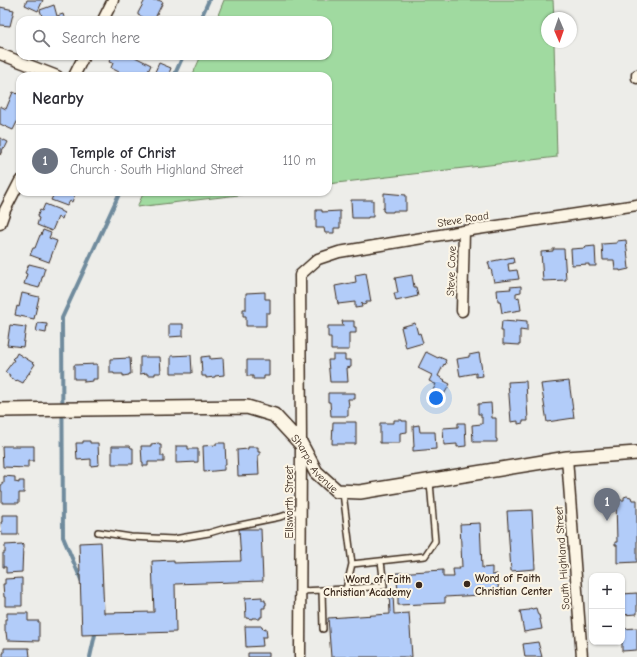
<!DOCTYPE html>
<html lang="en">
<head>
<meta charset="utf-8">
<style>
  body { margin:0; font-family:"Comic Neue",sans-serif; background:#f7f7f7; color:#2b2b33 }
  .controls { position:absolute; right:12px; bottom:12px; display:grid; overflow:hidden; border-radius:8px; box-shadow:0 1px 3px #0004 }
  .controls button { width:36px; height:36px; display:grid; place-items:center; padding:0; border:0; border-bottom:1px solid #e1e1e2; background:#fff; color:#2b2b33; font:20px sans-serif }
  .compass { position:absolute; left:541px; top:12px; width:36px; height:36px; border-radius:50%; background:#fff; box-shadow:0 1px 3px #0004; rotate:178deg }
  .you { position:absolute; left:436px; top:398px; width:14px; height:14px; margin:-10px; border:3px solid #fff; border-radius:50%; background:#1a73e8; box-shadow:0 0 0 6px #1a73e833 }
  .badge { display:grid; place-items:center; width:26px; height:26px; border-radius:50%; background:#ea580c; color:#fff; font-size:13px; font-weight:700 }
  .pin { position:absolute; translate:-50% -33px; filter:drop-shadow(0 1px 2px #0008) }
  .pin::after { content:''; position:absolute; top:21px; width:14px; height:12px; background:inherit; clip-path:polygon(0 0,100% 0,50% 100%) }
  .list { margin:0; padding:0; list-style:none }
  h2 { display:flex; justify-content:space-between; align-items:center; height:52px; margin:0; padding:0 16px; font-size:17px }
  h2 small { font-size:13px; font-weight:400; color:#7c7c81 }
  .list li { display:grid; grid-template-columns:26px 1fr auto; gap:12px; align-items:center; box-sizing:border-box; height:72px; padding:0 16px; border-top:1px solid #e1e1e2 }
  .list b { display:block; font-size:15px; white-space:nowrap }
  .list p { margin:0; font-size:13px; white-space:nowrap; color:#7c7c81 }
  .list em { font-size:13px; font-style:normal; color:#7c7c81 }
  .icon { flex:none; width:22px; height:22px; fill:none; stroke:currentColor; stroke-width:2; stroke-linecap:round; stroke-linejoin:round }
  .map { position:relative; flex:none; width:637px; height:657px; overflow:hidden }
  .search { position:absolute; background:#fff; box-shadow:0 1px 3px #0004; left:16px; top:16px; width:316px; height:44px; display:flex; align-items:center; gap:10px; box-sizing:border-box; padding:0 14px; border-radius:12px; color:#7c7c81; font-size:15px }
  .panel { position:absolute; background:#fff; box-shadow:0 1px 3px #0004; left:16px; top:72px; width:316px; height:124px; border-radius:12px }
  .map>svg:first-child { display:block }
  .green { fill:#a0daa0; stroke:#6e825f }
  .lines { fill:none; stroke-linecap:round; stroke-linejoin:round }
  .stream { stroke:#6f8b9d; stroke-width:4 }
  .building { fill:#b2ccf9; stroke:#3b2a1e }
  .service-casing { stroke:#3b2a1e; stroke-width:8 }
  .minor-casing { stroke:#3b2a1e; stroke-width:13 }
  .tertiary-casing { stroke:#3b2a1e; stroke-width:16 }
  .service { stroke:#fcf5e5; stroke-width:5 }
  .minor { stroke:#fcf5e5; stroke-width:10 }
  .tertiary { stroke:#fcf5e5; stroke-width:13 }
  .poi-dot { fill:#3b2a1e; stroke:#fcf5e5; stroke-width:1.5 }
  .labels { text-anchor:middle; stroke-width:4; stroke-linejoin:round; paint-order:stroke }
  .street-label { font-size:11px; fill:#3b2a1e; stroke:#fcf5e5 }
  .poi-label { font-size:11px; font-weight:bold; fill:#3b2a1e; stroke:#fcf5e5; text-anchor:start }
</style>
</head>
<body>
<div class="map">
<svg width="637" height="657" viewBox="0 0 637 657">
  <rect width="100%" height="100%" fill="#edede9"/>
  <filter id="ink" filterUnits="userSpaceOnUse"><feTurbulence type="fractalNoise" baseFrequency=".025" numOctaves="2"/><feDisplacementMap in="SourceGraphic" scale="8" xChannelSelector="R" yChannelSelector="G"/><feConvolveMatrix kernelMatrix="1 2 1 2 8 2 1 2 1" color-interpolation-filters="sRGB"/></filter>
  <g filter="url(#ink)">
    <path class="green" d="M224,0H553L554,18H547V42H554L557,157L328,184V76H192L201,56H328V20H216Z
      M144,192H264L137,207Z"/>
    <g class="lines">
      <path class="stream" d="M200,20L209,0
        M174,76L183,56
        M82,582L63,537L62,318L120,192
        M90,657L96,630"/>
    </g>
    <path class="building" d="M27,0H43L38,11L25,5Z
      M145,0H158L163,2L154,20H149L138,15V13Z
      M54,5L57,16L63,14L65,20H38L43,19L40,10Z
      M0,7L14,10L10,26L0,25Z
      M112,56H133L151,65L146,76H127L111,68L113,63L109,62Z
      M159,63L171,68L168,76H159L154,74Z
      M13,92L20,95V116L13,130L0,124V106L6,109Z
      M0,138L8,142L5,148L4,147L0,155Z
      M55,192H73V193L75,194L72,202L70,201L67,206L51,200Z
      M384,193L406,195V211H393V212H384V211H383V208H384Z
      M351,200H373V217H368V218H352Z
      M45,204L60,210V211L64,213L62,219L58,217L52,231L37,225L39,218L37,217L40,210L42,211Z
      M316,210H322V212L340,211V228H334V233H325L324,228H316Z
      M43,230L51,233L49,238L57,241L49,262L30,255L33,248H35L40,235H41Z
      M626,240L629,269L620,271V270H615L614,260H603L602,244L617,243V241Z
      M595,246L596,266H589V264L572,265L571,249L586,248L585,247Z
      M553,249H564L566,280L543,281L541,252L553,251Z
      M513,257L514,263L508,264L509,271L517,270L519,279L494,282L491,269H490L488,262Z
      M29,264L45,268L39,288L24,284L27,274L25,273Z
      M366,273L371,302H366V304L363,305L362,303H361L362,307L355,308V302L338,304L335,286L356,282L355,275Z
      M412,275L414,287H416L418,296L396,301L394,293H398L395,278Z
      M521,286V292L516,293V298L519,297L521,310L502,313L500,301H498L497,290L511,289L510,287Z
      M265,292V299H270V313H266V326H246V316H243V309H246V293Z
      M22,293L39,297L34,319L15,315L17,306L19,307Z
      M516,320L527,321V331L520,330V345L503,344V331H501L502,321L516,322Z
      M342,321H354V327H356V333H349V350H331V337H328V326H343Z
      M38,323L47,324L46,333L36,331Z
      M415,323L418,334L420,333L423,343L406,348L401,327Z
      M169,324H183V336L169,337Z
      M10,325L26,327L23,347L7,345Z
      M426,352L438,358L439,357L446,360L445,362L446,363L445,365L444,364L438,376L445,380L444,381L450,384L443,396L433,390L436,384H435L429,381L432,375L418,368Z
      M17,353L35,364L29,373H30L28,374L23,383L17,380L16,381L9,377L10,375L5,372L14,360L12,359L14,357H15Z
      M479,353L483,376L476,377V373L460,376L457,359L469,357V355Z
      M191,355L192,373H171V356Z
      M333,355H345V360H351V367L347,368L348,382H330L328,360H333Z
      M210,356V359L223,358L224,375L215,376V377L206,378V376H202L201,357Z
      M140,357H160L161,373H155V375H147V373L140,374Z
      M130,358L131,374H129V375L123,376V374H114V373H110V359Z
      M247,360H269V376H264V379H253V376H247Z
      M97,364V379H93V381L84,382V379H74V365Z
      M526,381L528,421H523V423L518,424V421L511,422L508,382Z
      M569,381L574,418L547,422L541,384Z
      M328,393H355V399H348L349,406H348V416H331L330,402H328Z
      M491,403L492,418H496V439H497V442H473L472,425L482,424V417H481V414H478V404Z
      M394,420H402V421H407V432L400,433V443H380V423H394Z
      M333,422H356V444H332Z
      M458,423H465L466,446L457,447V444L444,445L443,428L458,427Z
      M419,425L420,432H435L436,449L413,451V447H414L413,426Z
      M83,441H90V443H98L99,465L91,466V459L77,460L76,443H83Z
      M159,443V445H161V456H164V462H148V466H143V462H142L141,446H151V444Z
      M216,443H225L226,465H224V470L204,472L203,446L216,445Z
      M2,446H34V461H28V468L3,467Z
      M112,446H130L131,448H133V464H112Z
      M176,446H188V449H198V462L176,463Z
      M248,447H258V452H260V455H258L259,475L238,476L237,450L248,449Z
      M4,476L15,477V482L19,483V481H24V493H19V503H2V491H1V485H2V482L4,483Z
      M627,496L631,497L632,500H637V562L617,563V545H615V542H617L616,500H624V497Z
      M532,510L535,569L511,571L507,511Z
      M2,515H18V535H2L1,522H2Z
      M480,523L482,568L492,567V575L497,574L499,594L445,597V603L398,605V594H393L394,614L409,613L412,657H331L328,618L390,614L389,590H398L396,573L443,570V577H454L453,569H460L459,567H462L460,524Z
      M239,529H261L263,581L175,584L176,632L82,635L79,543L101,542L104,613L154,612L152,561L174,560V563L241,561Z
      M22,544L23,545L22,572L6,573V567H3V553H5V545Z
      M22,578V606H5V597H4L3,584H5V579Z
      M637,593V614L622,615V594Z
      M262,597V600H265V602H266V605H265V608H262V617H260V619H257V618H252V619L246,618L245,598Z
      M531,608L532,609L536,608L538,615H539L542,629L524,632L520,611L529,610V609Z
      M7,613H28V621H39V641L7,640L6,632H5V619H7Z
      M245,626H262L263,629L266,628L267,637H262L263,646L246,647Z
      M637,628V650L622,651V629Z
      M538,642L542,657H525L523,644Z
      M4,648H29L30,657H3V653H4Z
      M248,653H269V657H248Z"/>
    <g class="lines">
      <defs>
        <path id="service" d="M98,532L131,537L174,539L209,533L226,528L280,517L301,510
          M352,564L425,556L435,541L430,482
          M346,589L384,586L381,561
          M322,590L323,629
          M300,591L346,589L352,564L343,493"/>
        <path id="minor" d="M103,20L113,0
          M0,54L57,76
          M637,75V78
          M74,76L84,56
          M0,224L5,210L20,181
          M462,311L464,231
          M567,458L582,657
          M300,657L301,444L300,275L318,259L339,252L464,231L637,205"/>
        <g id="tertiary">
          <path id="s1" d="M0,410L247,407L274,415L301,444L316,472L337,491L360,492L567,458L637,453"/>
        </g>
      </defs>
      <use href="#service" class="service-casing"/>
      <use href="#minor" class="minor-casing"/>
      <use href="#tertiary" class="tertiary-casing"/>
      <use href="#service" class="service"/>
      <use href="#minor" class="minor"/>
      <use href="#tertiary" class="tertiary"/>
    </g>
  </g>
  <g class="poi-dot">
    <circle cx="467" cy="584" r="4"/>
    <circle cx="419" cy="585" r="4"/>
  </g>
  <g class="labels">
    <g class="street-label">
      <text transform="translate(463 219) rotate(-9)" y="4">Steve Road</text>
      <text transform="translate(451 271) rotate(-88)" y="4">Steve Cove</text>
      <text dy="4" stroke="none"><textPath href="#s1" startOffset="339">Sharpe Avenue</textPath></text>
      <text transform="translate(289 502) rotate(-90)" y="4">Ellsworth Street</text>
      <text transform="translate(562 558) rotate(-94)" y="4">South Highland Street</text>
    </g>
    <g class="poi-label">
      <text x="475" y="582">Word of Faith<tspan x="475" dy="13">Christian Center</tspan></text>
      <text x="411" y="583" text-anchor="end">Word of Faith<tspan x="411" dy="13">Christian Academy</tspan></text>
    </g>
  </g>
</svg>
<div class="controls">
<button>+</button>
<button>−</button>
</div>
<svg class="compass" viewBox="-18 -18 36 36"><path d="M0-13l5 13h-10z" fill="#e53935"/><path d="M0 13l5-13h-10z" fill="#7c7c81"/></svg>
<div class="you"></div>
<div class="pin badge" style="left:607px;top:521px;background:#6b7280">1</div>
<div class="search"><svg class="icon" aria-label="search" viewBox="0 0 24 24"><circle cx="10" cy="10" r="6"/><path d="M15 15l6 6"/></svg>Search here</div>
<section class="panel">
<h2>Nearby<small></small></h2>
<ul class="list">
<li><span class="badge" style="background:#6b7280">1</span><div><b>Temple of Christ</b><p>Church · South Highland Street</p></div><em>110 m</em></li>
</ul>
</section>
</div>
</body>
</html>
